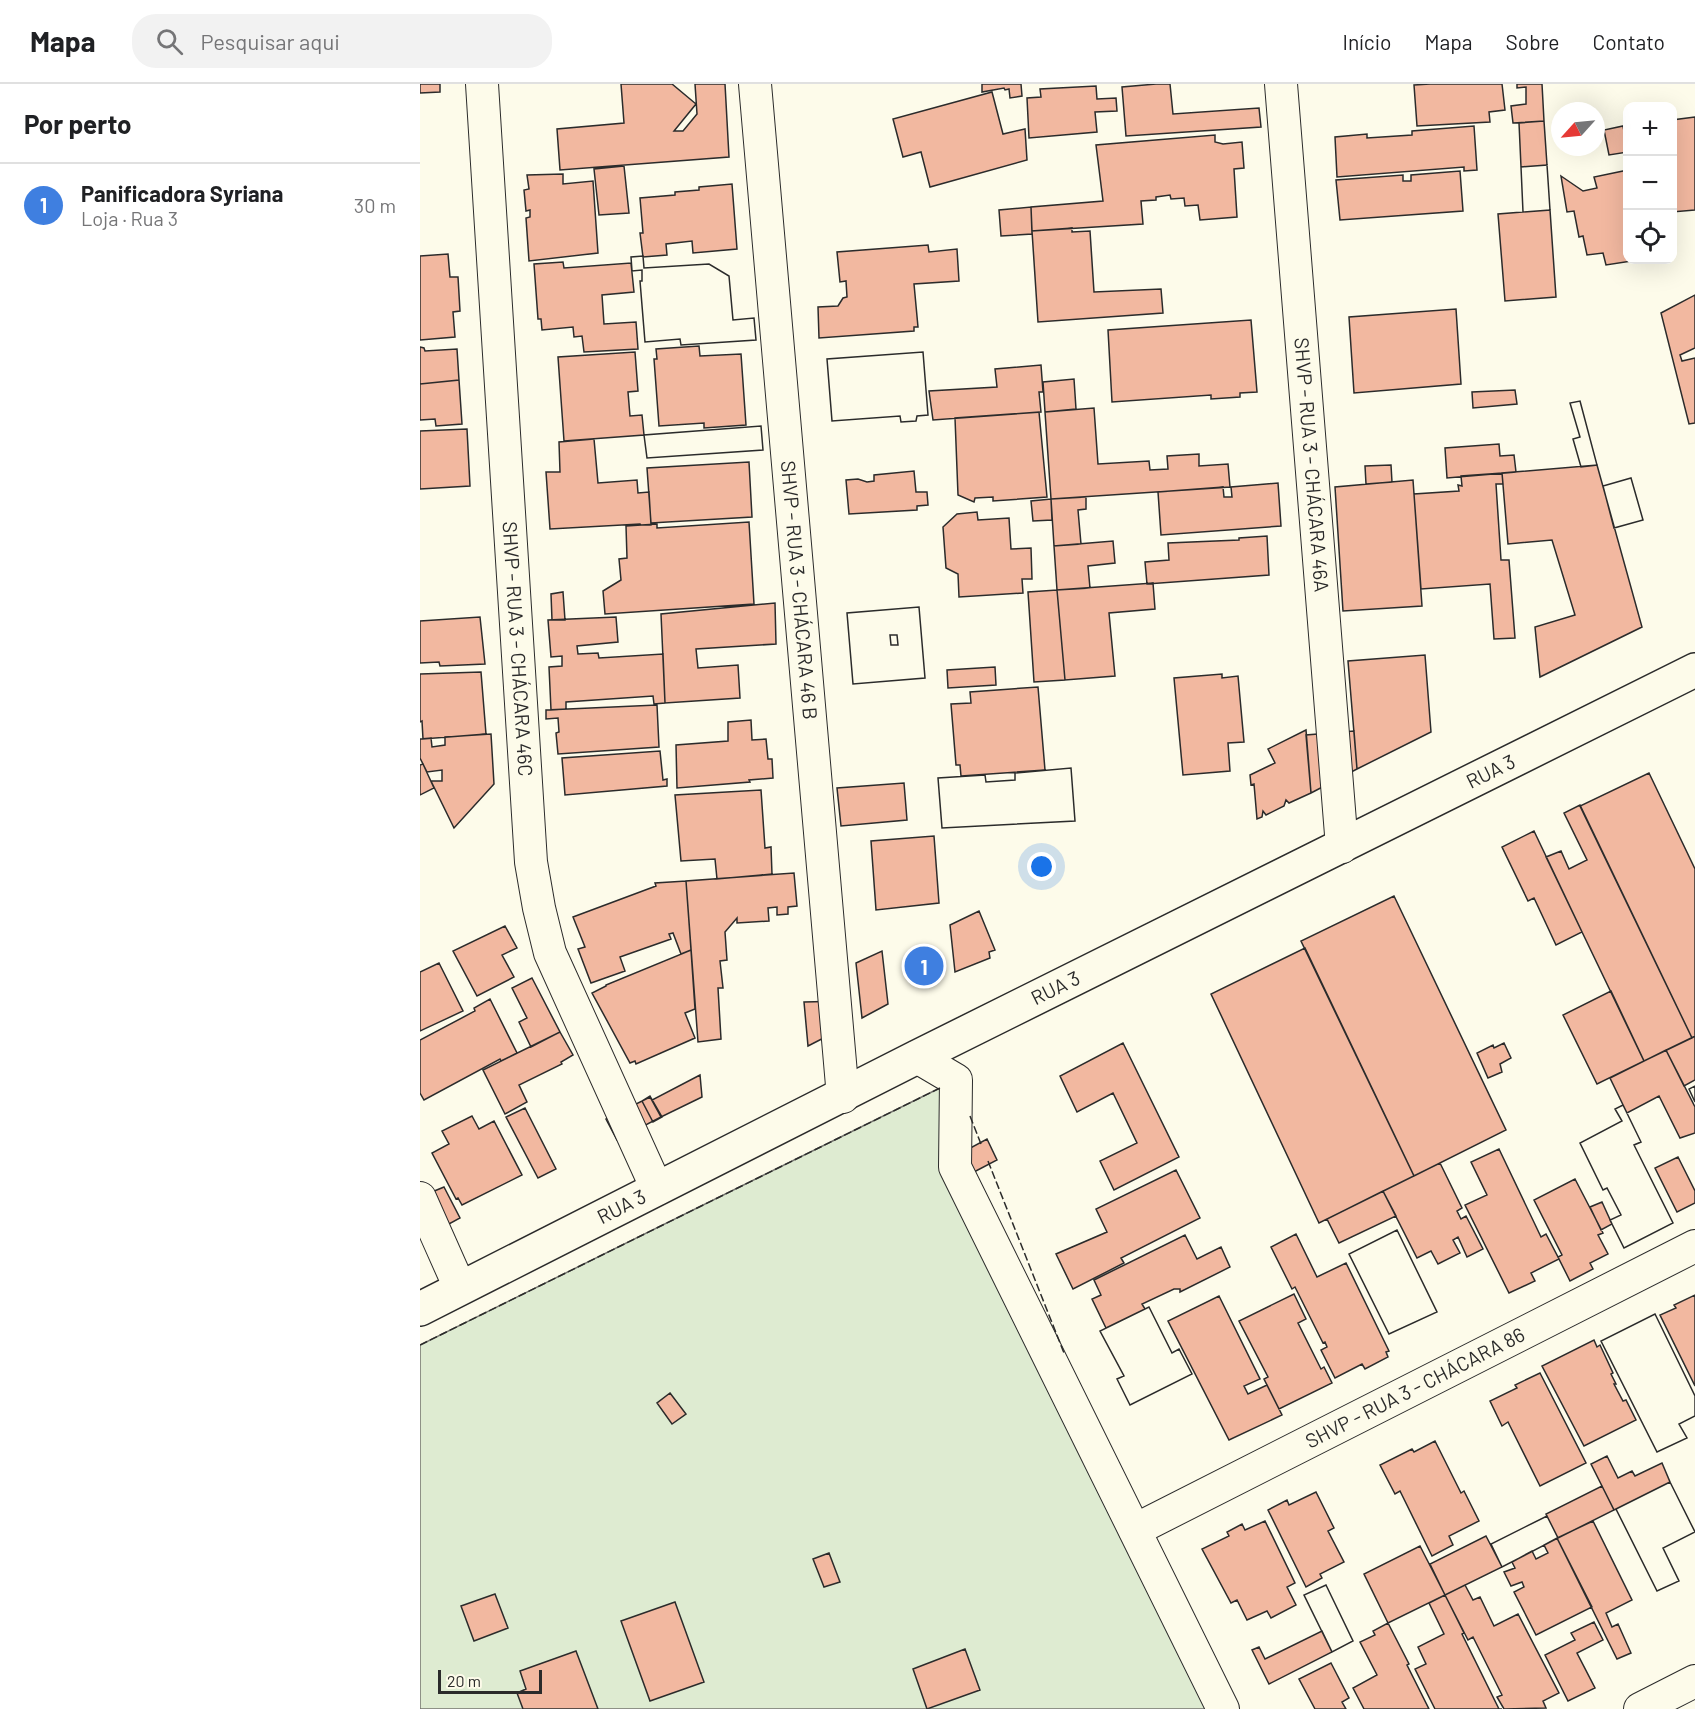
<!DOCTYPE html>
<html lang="pt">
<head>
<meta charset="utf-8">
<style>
  body { margin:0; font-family:Barlow,sans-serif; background:#f2f2f2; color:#202124 }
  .controls { position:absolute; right:18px; top:18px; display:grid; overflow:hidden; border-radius:12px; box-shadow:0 6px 24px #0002 }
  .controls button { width:54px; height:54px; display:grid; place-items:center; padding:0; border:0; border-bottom:2px solid #e0e0e0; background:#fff; color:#202124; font:30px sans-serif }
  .compass { position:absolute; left:1131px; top:18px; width:54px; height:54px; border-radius:50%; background:#fff; box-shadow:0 6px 24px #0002; rotate:243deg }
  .scale { position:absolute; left:18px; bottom:15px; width:104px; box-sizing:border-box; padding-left:6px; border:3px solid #2b2b2b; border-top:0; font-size:16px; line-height:21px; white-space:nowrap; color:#2b2b2b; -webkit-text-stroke:4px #fdfbea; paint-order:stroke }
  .you { position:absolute; left:622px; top:783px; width:21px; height:21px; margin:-15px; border:4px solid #fff; border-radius:50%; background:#1a73e8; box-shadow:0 0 0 9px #1a73e833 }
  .badge { display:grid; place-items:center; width:39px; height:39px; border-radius:50%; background:#c62828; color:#fff; font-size:20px; font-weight:700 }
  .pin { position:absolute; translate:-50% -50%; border:3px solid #fff; box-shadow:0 2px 6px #0006 }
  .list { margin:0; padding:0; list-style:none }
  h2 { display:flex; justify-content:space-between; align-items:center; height:78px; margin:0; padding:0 24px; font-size:26px }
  h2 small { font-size:20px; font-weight:400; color:#757577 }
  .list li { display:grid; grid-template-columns:39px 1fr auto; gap:18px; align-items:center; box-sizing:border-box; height:84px; padding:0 24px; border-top:2px solid #e0e0e0 }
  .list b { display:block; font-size:22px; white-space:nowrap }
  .list p { margin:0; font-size:20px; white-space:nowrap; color:#757577 }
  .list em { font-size:20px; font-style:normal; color:#757577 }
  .icon { flex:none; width:33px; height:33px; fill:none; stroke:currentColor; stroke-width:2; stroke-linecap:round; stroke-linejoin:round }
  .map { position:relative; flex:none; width:1275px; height:1625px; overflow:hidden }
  header { display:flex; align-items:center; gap:36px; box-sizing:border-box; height:84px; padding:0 30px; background:#fff; border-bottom:2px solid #e0e0e0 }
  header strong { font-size:28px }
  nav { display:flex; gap:33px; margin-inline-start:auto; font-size:21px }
  .search { width:420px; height:54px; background:#f2f2f2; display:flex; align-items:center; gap:15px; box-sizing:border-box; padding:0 21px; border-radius:24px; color:#757577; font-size:22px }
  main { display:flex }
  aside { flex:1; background:#fff }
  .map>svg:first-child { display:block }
  .green { fill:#deebd1; stroke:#74746e; stroke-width:1.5 }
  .building { fill:#f2b8a0; stroke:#2b2b2b; stroke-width:1.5; fill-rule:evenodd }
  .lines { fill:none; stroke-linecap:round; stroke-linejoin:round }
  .minor-casing { stroke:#2b2b2b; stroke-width:34 }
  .secondary-casing { stroke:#2b2b2b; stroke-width:36 }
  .minor { stroke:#fdfbea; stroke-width:32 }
  .secondary { stroke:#fdfbea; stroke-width:33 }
  .fence { stroke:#2b2b2b; stroke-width:1.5; stroke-dasharray:8 3; stroke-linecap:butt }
  .labels { text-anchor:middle; stroke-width:4.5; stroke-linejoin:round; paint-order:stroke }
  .street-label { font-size:20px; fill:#2b2b2b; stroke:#fdfbea }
</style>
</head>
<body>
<header>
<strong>Mapa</strong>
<div class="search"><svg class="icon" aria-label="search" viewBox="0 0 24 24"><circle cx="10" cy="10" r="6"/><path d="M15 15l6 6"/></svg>Pesquisar aqui</div>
<nav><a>Início</a><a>Mapa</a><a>Sobre</a><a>Contato</a></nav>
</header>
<main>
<aside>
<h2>Por perto<small></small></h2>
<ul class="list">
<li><span class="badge" style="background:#3f7fe0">1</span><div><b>Panificadora Syriana</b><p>Loja · Rua 3</p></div><em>30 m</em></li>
</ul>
</aside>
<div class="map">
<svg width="1275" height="1625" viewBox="0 0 1275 1625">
  <rect width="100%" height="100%" fill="#fdfbea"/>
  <path class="green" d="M536,996L535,1083L803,1625H0V1261Z"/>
  <path class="building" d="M0,0H20V8L0,9Z
    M201,0H252L276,20L254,47H263L277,30L275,0H305L309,73L140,86L137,45L204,39Z
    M562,0H601L602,12L590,14L589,5L585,6L584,4L562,8Z
    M736,0H750L753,30L839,24L841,43L706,52L702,3Z
    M1010,0H1082L1085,26L1069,28L1070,38L997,42L994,1Z
    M1097,0H1122L1124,37L1093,39L1091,22L1106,20V3L1097,4Z
    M676,2L677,15L696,14L697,27L675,28L677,48L609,54L607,14L621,13L620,5Z
    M572,8L583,50L605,45L607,76L510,103L501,68L483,73L473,35Z
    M1275,33V126L1252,128V36Z
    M1124,37L1127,81L1101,83L1099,39Z
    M1054,42L1057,86L1044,87V83L917,93L915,53L947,50V54L992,51V47Z
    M1203,42L1208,68L1189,71L1184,46Z
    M795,51V58L803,60L822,58L824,84L814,85L817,133L780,136L778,121L765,122L764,114L751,115L750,111L736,113V116L721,117L723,140L612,147L611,123L683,117L676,61Z
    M1127,81L1130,126L1103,128L1101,83Z
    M1127,81L1130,126L1103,128L1101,83Z
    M204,82L209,129L179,131L174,85Z
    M1208,86V176H1218L1186,181L1183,169L1167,171L1163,152L1159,153L1154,127L1147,128L1141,92L1163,107L1177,104L1174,93Z
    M1040,87L1043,127L920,136L916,96L983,91V97H991V91Z
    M143,90V100L173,97L178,169L109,177L106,134L110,133V126L106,127L104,106L109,105L107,91Z
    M312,100L317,165L273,169L272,157L246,160L247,171L223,173L220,149H223L220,114L255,111V108L279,106V103Z
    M611,123L612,150L581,152L579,126Z
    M1130,126L1136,213L1085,217L1078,130Z
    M652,144V148L670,147L674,208L741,205L743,229L618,238L612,147Z
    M508,161L509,168L537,165L539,197L494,200L498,243H494V247L399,254L398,223L418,222L423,214L427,213L426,197L420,198L417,168Z
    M28,170L30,193H38L40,227L33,228L35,253L0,256V172Z
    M223,172L224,184L289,180L309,192L313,236L334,234L336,256L261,261L260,255L225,258L220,197H222V186L212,187L211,173Z
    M223,172L224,184L289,180L309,192L313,236L334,234L336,256L261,261L260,255L225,258L220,197H222V186L212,187L211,173Z
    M143,178L144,184L211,179L214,208L182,211L184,240L216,238L218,265L164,268L162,252L154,253L153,243L122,246L121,235H118L114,180Z
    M1275,211V264L1260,271L1262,277L1275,274V339L1269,340L1241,229Z
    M1036,225L1041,300L934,309L929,233Z
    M831,236L837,308L820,309V313L791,315V311L692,318L688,246Z
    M279,262L280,272L321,270L326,341L284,344V339L239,342L234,275H237L236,265Z
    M0,263L4,264L5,267L37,265L39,296L0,300Z
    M215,268L218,307L208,308L210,332L222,331L224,351L144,357L138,273Z
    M503,268L508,331L497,332L496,337L481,338L480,332L412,337L407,275Z
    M503,268L508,331L497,332L496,337L481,338L480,332L412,337L407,275Z
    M621,281L623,308H619L621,328L513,336L509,307L577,303L575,285Z
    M654,295L656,325L625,328L623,298Z
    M39,296L42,340L16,342L15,335L0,336V300Z
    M1095,306L1097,320L1053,324L1052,308Z
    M1160,317L1177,381L1161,383L1153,355L1160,353L1150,319Z
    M1160,317L1177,381L1161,383L1153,355L1160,353L1150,319Z
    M674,324L678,380L729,377L730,386L748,385L747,372L779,370V382L808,380L810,403L631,415L625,328Z
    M619,328L627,413L573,417V413L555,414L554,418L538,411L535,334Z
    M341,342L343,366L227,374L224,351Z
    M341,342L343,366L227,374L224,351Z
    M47,345L50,402L0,405V347Z
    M174,355L178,399L217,396L218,409L229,408L231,441H221L220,440L130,445L126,388H140L139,358Z
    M1079,360L1080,372L1094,371L1096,388L1027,394L1025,364Z
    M329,378L332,433L231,439L227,384Z
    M971,381L972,398L946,400L945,382Z
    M1177,381L1222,543L1120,593L1115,543L1155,531L1132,456L1088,460L1082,389Z
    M494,387L496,408H507L508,421L497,422V426L429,430L426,396L438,395L447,398L454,397V391Z
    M1082,389L1083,400H1076L1081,476H1089L1095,554L1074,555L1070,500L1001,505L994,410L1039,407L1038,401L1042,402L1041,392Z
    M1211,394L1223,436L1194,444L1183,402Z
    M1211,394L1223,436L1194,444L1183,402Z
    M993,396L1002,522L923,527L915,403Z
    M858,399L861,442L741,451L738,408L803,403L804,413H812L811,403Z
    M666,413V425L658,426L661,460L634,462L631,415Z
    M631,415L632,436L613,437L611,417Z
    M557,428L558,436L589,434L591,465L611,464L612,495H602L603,509L539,513L538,490L526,484L523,443L537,430Z
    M329,438L334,520L185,530L183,507L201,496L199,475L207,474L206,442L237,440V444Z
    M847,452L849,491L727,500L725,478L749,476L748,459L819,456V454Z
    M693,457L695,479L668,482L670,504L637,506L634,462Z
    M733,499L735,525L689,529L695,592L645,596L637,506Z
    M637,506L645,596L614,598L608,508Z
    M143,508L145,536H132L131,510Z
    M355,519L356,560L276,565L278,584L318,581L320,614L245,619L241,530Z
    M499,523L505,594L433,600L427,529ZM470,551H477L478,561H471Z
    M499,523L505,594L433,600L427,529ZM470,551H477L478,561H471Z
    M60,533L65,580L20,582L19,578L0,579V537Z
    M196,533L198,558L157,562L158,570L178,569L179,574L243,570L245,619L234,620L233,612L146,618V625L131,626L129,583L142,582V572L131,573L128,536Z
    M1005,571L1011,648L937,685L928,577Z
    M575,583L576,601L528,604L527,586Z
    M61,588L66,650L3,655L2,637L0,638V590Z
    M802,590V594L818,592L824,658L808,659L810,687L763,691L754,594Z
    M618,603L625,686L541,692L540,681H536L531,620L551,619L550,608Z
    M237,621L239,663L138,670L136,649L139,648L138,634L126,635V626Z
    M331,636L332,656L346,655L348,675H352L353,694L329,696L330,698L257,704L256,661L308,657V638Z
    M886,646L891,709L869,719L866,716L864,722L846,731L843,727L842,733L837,735L834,700L831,701L830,691L855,679L848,665Z
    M934,647L937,685L891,709L886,651Z
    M71,650L74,700L34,744L11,697H22V686L7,688L0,674V655L11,654L12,663L25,661V653Z
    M240,667L243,696L247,695V702L145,711L142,674Z
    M3,680L14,704L0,711V681Z
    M651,684L655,737L522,744L518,694L565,691L566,698L595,696V689Z
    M651,684L655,737L522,744L518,694L565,691L566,698L595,696V689Z
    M1229,689L1275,785V952L1272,954L1160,722Z
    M484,699L487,736L421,742L417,704Z
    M341,706L345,764L351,763L352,790L297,795L295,775L261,777L255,711Z
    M1160,721L1272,954L1224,977L1126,773L1141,767L1149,785L1167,776L1144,729Z
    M1114,747L1162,848L1136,861L1114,814L1108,817L1082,763Z
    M514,752L519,819L456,826L451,757Z
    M374,789L377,822L368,823V830L357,831V823L348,824L349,837L317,839V834L305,848L307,876L300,877L303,904H298L301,955L278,958L266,797Z
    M266,797L271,866L261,870L253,849L249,850L251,855L200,873L205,887L171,899L158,865L165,863L153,833L236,802L235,799Z
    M974,812L1086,1046L994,1092L881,857Z
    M559,827L575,866L569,868L570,874L535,888L530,841Z
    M85,842L97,864L82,871L94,893L57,912L33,867Z
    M885,864L994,1092L899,1139L791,910Z
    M271,866L275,925L265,929L275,954L216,980L215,977L210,979L172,909L186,902V901Z
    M462,867L468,920L442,934L436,879Z
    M19,879L43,927L0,947V888Z
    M112,894L140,948L111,963L99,938L107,934L92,904Z
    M1191,907L1224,977L1177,1000L1143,931Z
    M70,915L97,969L81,977L80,975L4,1016L0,1009V956L55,927L54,924Z
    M426,917L427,942L388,962L384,918Z
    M140,948L153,971L141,978L142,980L99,1001L107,1018L85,1030L63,986Z
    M1275,952V996L1264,1002L1246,966Z
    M703,959L759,1073L694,1106L680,1077L717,1059L693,1009L657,1028L640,992Z
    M1084,959L1091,974L1080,980L1082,988L1068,994L1057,969L1073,961L1074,964Z
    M1246,966L1275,1023V1049L1260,1054L1239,1012L1207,1029L1190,994Z
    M280,991L282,1013L241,1033L232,1016Z
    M1275,1002V1018L1269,1005Z
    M1275,1002V1018L1269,1005Z
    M230,1012L242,1033L233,1038L222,1017Z
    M230,1012L242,1033L233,1038L222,1017Z
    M230,1013L241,1033L197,1056L186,1035Z
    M1203,1021L1221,1058L1214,1061L1253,1139L1204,1164L1190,1136L1201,1131L1187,1104L1183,1106L1160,1059L1202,1037L1195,1025Z
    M1203,1021L1221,1058L1214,1061L1253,1139L1204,1164L1190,1136L1201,1131L1187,1104L1183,1106L1160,1059L1202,1037L1195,1025Z
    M105,1024L136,1085L118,1094L86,1033Z
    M52,1032L59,1045L74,1037L102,1091L42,1121L38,1114L36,1115L12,1069L29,1060L22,1047Z
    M567,1055L577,1076L554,1088L541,1069Z
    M1079,1065L1121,1153L1126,1150L1139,1175L1111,1189L1115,1197L1089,1209L1045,1121L1067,1111L1051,1078Z
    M1258,1073L1275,1107V1119L1257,1128L1235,1084Z
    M1020,1079L1042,1124L1037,1127L1041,1135L1046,1132L1063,1165L1047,1173L1038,1153L1033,1156L1040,1169L1018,1180L1011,1167L997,1174L963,1107Z
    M756,1086L780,1134L701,1174L704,1179L653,1205L636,1170L687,1148L676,1125Z
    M1155,1095L1183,1149L1178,1151L1188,1170L1170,1179L1173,1185L1150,1197L1138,1173L1142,1171L1114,1116Z
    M24,1103L40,1134L29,1140L12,1108Z
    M963,1107L976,1132L919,1159L907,1135Z
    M1182,1118L1192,1140L1181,1146L1170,1123Z
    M977,1146L1017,1228L969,1250L929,1170Z
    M977,1146L1017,1228L969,1250L929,1170Z
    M876,1150L897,1193L926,1179L969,1267L966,1268L968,1273L945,1285L942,1280L915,1294L901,1266L907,1263L905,1258L903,1259L875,1203L872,1205L851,1163Z
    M765,1151L777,1175L801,1163L810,1183L760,1208V1205H754L722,1220L725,1225L686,1244L672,1215L681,1211L674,1196Z
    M874,1210L886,1235L878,1239L901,1285L904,1283L912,1299L859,1325L844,1295L848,1293L819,1237Z
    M1275,1211V1302L1240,1231L1256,1224L1254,1221Z
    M799,1212L840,1295L824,1302L828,1310L847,1301L862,1331L809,1356L748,1237Z
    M729,1223L752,1269L759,1265L772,1290L710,1321L697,1295L704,1292L680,1247Z
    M729,1223L752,1269L759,1265L772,1290L710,1321L697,1295L704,1292L680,1247Z
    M1235,1230L1275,1312V1332L1259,1340L1267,1354L1237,1368L1181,1257Z
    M1235,1230L1275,1312V1332L1259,1340L1267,1354L1237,1368L1181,1257Z
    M1174,1256L1177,1263L1180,1261L1193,1289L1191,1290L1196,1300H1194L1203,1317L1206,1316L1216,1336L1164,1362L1122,1282Z
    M1120,1289L1166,1379L1120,1402L1088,1338L1082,1342L1070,1317L1097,1304L1095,1301Z
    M250,1309L266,1330L252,1340L237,1319Z
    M1015,1357L1041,1409L1044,1407L1059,1437L1029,1452L1033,1461L1012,1472L980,1407L975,1410L960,1381L992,1365L994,1368Z
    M1187,1372L1198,1394L1212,1387L1215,1392L1242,1379L1250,1398L1194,1426L1171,1380Z
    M1250,1398L1275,1448L1243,1464L1259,1497L1237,1507L1196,1425Z
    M1250,1398L1275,1448L1243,1464L1259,1497L1237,1507L1196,1425Z
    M1182,1402L1194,1426L1138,1454L1126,1430Z
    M896,1408L914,1444L908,1447L924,1478L900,1490L902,1494L886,1503L848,1426L867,1416L869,1421Z
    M1127,1432L1138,1454L1082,1483L1071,1460Z
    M1127,1432L1138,1454L1082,1483L1071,1460Z
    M845,1437L875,1499L867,1503L876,1521L851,1534L847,1527L827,1536L817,1516L811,1519L782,1465L809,1452L807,1448L822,1440L825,1446Z
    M1173,1437L1212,1516L1186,1529L1192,1543L1198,1540L1211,1569L1197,1575L1137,1454Z
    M1066,1452L1082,1483L1025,1511L1010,1480Z
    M1137,1454L1172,1523L1116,1551L1094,1508L1104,1503L1102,1498L1091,1502L1084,1488L1095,1484L1092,1478L1112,1467L1116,1475L1128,1469L1124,1461Z
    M1000,1462L1025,1511L968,1539L944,1490Z
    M409,1469L420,1498L404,1503L393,1475Z
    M906,1501L933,1557L912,1568L884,1511Z
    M906,1501L933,1557L912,1568L884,1511Z
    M1045,1501L1053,1516L1060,1513L1074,1542L1098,1530L1139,1609L1123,1617L1126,1624L1084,1625L1077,1613L1082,1611L1053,1553L1048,1556L1025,1511Z
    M75,1510L88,1544L54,1557L41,1522Z
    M1025,1511L1044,1549L1042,1550L1079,1625H1082H1015L995,1585L1006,1580L998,1563L1024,1550L1009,1519Z
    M255,1518L284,1598L230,1617L201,1537Z
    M1174,1538L1183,1556L1157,1569L1175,1604L1148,1617L1125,1571L1155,1556L1151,1549Z
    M968,1539L989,1580L987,1581L1009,1625H944L933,1604L957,1591L940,1558L955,1551L953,1547Z
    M902,1547L912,1568L849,1600L832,1566L839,1563L845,1575Z
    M545,1565L560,1606L507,1625L493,1585Z
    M156,1567L178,1625H103L97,1609L106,1605L100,1587Z
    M911,1579L929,1614L922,1618L926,1625H895L879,1595Z"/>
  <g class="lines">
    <defs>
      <g id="minor">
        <path id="s1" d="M62,0L111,778L119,824L130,869L237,1105"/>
        <path id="s2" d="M335,0L423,1013"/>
        <path id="s3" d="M861,0L922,763"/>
        <path d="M497,973L536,996L535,1083L803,1625"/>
        <path d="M0,1114L40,1204"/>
        <path id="s4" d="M715,1446L1275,1162"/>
        <path d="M1220,1625L1275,1597"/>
      </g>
      <g id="secondary">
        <path id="s5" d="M0,1225L497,973L1275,586"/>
      </g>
    </defs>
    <use href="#minor" class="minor-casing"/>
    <use href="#secondary" class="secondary-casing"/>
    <use href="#minor" class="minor"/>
    <use href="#secondary" class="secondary"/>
    <path class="fence" d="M550,1032L561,1060
      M568,1077L644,1269
      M0,1261L522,1003"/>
  </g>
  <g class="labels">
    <g class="street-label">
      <text dy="7" stroke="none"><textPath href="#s3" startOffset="382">SHVP - RUA 3 - CHÁCARA 46A</textPath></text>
      <text dy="7" stroke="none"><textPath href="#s2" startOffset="508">SHVP - RUA 3 - CHÁCARA 46 B</textPath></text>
      <text dy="7" stroke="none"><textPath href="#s1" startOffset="566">SHVP - RUA 3 - CHÁCARA 46C</textPath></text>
      <text dy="7" stroke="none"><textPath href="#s5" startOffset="1198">RUA 3</textPath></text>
      <text dy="7" stroke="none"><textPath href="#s5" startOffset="712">RUA 3</textPath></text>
      <text dy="7" stroke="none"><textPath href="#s5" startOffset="226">RUA 3</textPath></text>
      <text dy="7" stroke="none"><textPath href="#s4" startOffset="314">SHVP - RUA 3 - CHÁCARA 86</textPath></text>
    </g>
  </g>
</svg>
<div class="controls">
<button>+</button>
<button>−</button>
<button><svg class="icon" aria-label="locate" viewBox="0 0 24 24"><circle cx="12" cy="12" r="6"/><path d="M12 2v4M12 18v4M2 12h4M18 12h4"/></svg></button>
</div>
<svg class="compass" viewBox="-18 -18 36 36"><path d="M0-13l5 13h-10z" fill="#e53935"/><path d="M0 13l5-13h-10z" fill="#757577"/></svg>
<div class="scale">20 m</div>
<div class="you"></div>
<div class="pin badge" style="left:504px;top:882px;background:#3f7fe0">1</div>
</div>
</main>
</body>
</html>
